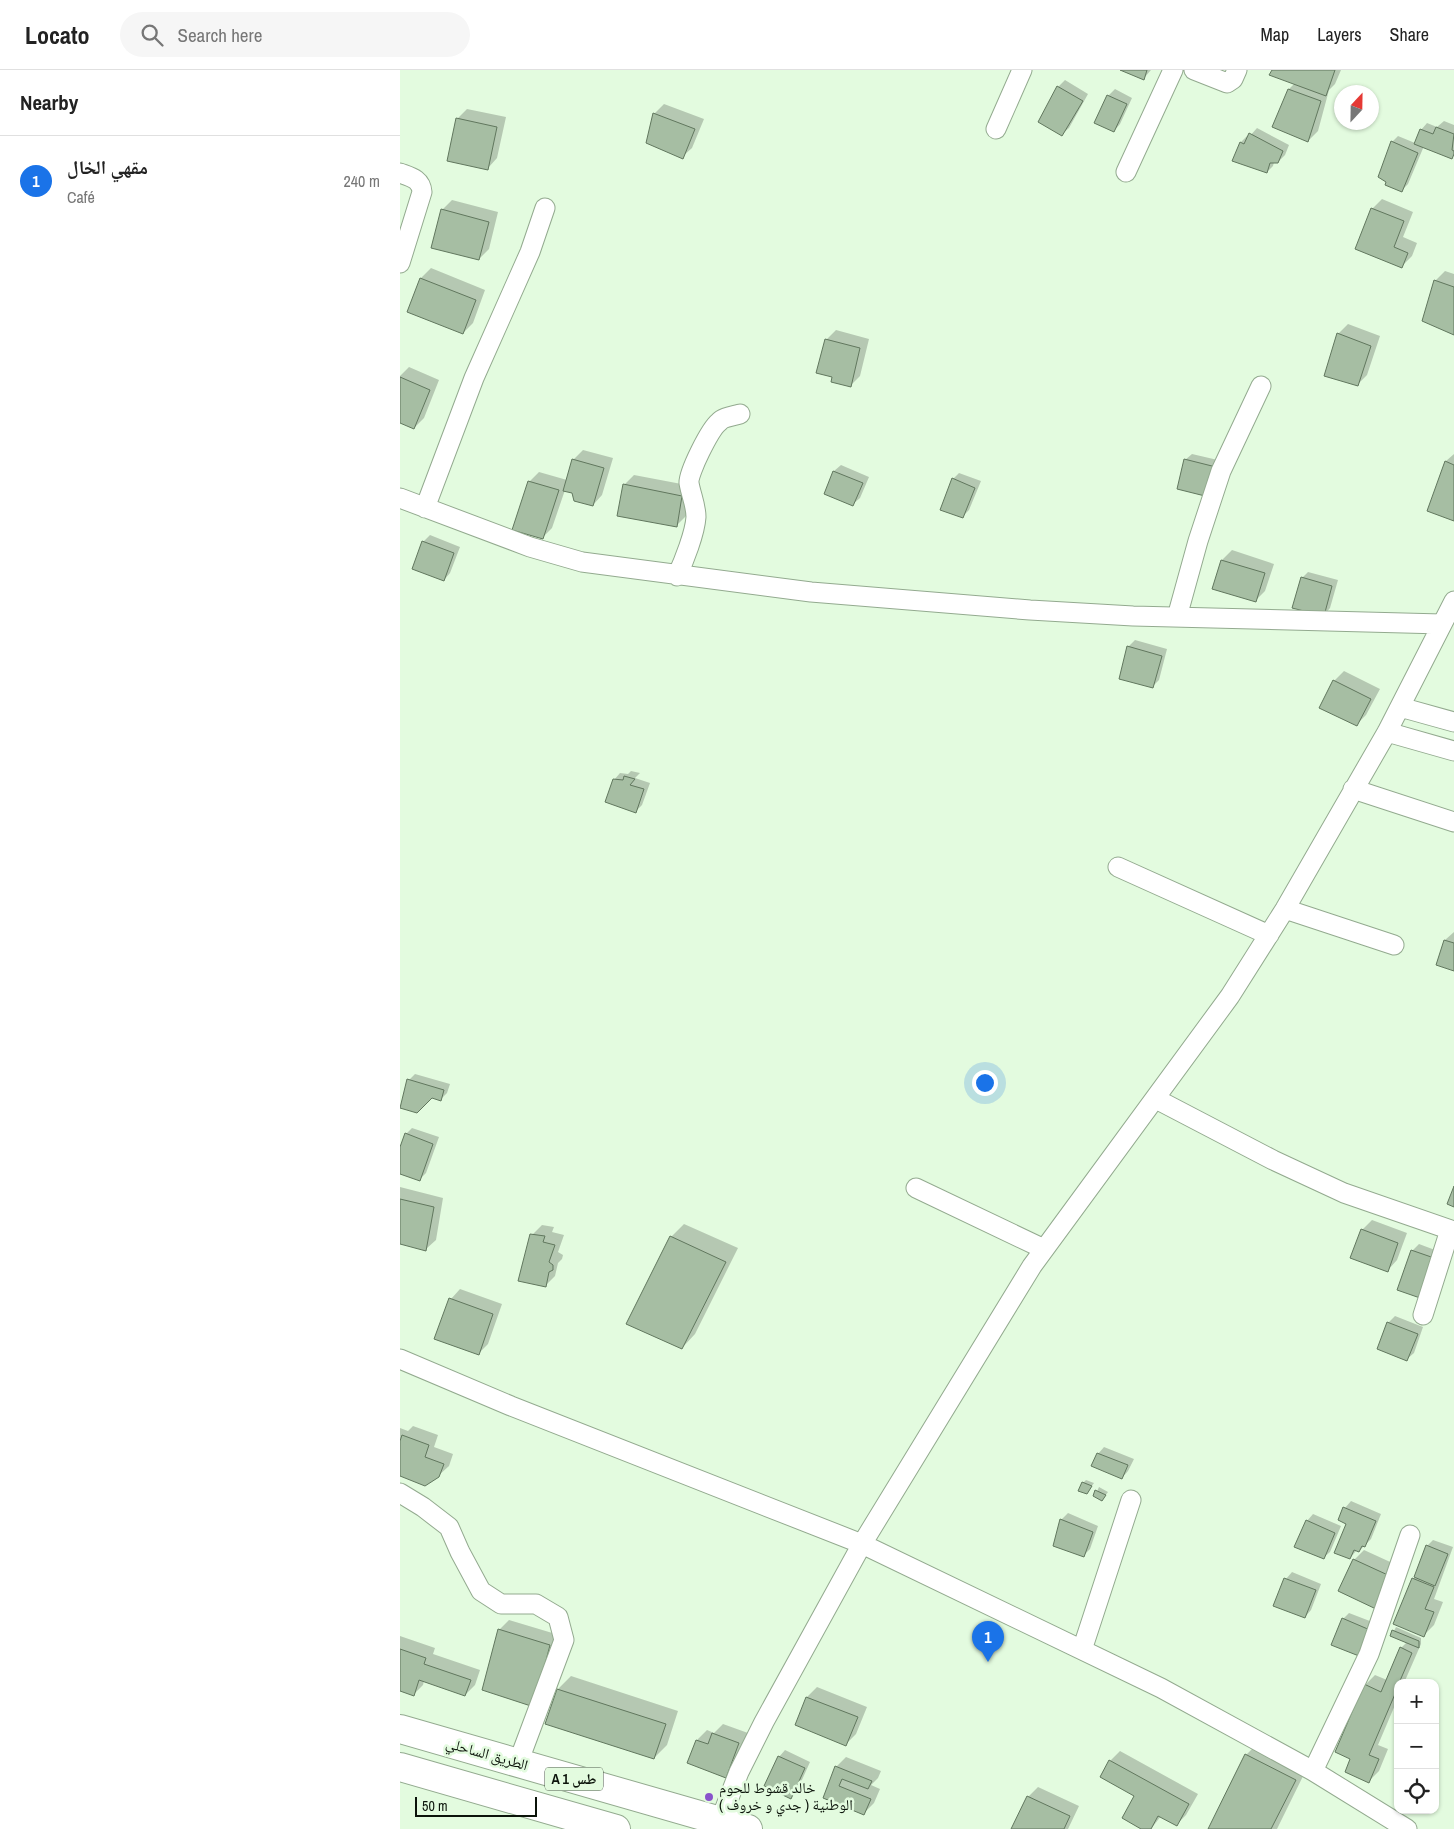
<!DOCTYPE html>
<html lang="en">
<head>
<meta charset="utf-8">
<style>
  body { margin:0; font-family:"Archivo Narrow","Noto Naskh Arabic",sans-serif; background:#f6f6f6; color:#222 }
  .controls { position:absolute; right:15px; bottom:15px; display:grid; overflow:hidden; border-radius:10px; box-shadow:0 1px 4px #0004 }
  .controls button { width:45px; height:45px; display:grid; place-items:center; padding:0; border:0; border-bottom:1px solid #e0e0e0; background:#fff; color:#222; font:25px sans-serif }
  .compass { position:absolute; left:934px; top:15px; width:45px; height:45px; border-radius:50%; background:#fff; box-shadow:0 1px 4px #0004; rotate:22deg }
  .scale { position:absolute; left:15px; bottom:12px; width:122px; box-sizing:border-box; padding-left:5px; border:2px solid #0b130a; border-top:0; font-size:14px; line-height:18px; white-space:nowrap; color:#0b130a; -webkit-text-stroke:4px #e3fbdf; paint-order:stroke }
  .you { position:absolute; left:584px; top:1012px; width:18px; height:18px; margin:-12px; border:4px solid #fff; border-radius:50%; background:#1a73e8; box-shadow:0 0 0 8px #1a73e833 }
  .badge { display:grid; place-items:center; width:32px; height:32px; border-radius:50%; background:#1a73e8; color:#fff; font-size:16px; font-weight:700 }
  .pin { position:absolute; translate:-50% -41px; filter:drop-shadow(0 1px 2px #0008) }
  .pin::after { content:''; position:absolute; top:26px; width:18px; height:15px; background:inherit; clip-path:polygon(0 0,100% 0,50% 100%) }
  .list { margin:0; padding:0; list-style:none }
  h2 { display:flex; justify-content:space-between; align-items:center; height:65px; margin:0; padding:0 20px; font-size:21px }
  h2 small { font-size:16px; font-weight:400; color:#767676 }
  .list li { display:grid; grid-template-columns:32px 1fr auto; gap:15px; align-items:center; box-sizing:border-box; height:90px; padding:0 20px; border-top:1px solid #e0e0e0 }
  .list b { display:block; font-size:19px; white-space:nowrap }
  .list p { margin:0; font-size:16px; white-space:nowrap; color:#767676 }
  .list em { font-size:16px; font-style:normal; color:#767676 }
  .icon { flex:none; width:28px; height:28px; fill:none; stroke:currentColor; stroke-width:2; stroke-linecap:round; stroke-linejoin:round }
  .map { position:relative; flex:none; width:1054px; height:1759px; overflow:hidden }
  header { display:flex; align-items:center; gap:30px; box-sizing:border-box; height:70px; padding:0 25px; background:#fff; border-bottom:1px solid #e0e0e0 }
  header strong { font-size:24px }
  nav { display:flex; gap:28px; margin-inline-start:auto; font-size:18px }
  .search { width:350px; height:45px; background:#f6f6f6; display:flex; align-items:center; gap:12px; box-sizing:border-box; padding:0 18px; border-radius:28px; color:#767676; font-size:19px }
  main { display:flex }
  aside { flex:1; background:#fff }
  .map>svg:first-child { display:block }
  .shadow { fill:#0003 }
  .building { fill:#a6bea3; stroke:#61775e }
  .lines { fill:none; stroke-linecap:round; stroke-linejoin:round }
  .street-casing { stroke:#93aa8f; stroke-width:21 }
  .highway-casing { stroke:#93aa8f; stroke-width:30 }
  .street { stroke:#fff; stroke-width:19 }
  .highway { stroke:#fff; stroke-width:28 }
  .poi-dot { fill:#8953cb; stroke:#e3fbdf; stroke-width:2 }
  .labels { text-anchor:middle; stroke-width:5; stroke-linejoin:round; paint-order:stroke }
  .shield { fill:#e3fbdf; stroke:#4c594a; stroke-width:1 }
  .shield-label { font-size:14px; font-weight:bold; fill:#0b130a }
  .street-label { font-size:15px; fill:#0b130a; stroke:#e3fbdf }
  .poi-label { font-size:15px; fill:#0b130a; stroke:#e3fbdf; text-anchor:start }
</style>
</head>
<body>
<header>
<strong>Locato</strong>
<div class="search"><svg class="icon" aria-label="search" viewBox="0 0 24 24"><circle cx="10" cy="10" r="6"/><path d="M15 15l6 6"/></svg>Search here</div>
<nav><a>Map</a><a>Layers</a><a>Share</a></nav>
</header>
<main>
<aside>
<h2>Nearby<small></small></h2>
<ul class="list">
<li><span class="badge">1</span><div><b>مقهي الخال</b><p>Café</p></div><em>240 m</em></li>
</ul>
</aside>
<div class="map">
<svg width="1054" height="1759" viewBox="0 0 1054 1759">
  <rect width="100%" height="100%" fill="#e3fbdf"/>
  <path class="shadow" d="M724,0H751L744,8Z
    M873,0H941L935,14L929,20L918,61L908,71L889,19L895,13Z
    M665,10L688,24L669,58L662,64L639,52L658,17Z
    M715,19L732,28L720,54L714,61L708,26Z
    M264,34L304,49L292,78L282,87L254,44Z
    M67,39L106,47L97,88L88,98L57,49Z
    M1044,51L1054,55V85L1052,88L1024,76L1008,114L1001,121L992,72L998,66L1015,73L1021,60L1027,53L1037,57Z
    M857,58L889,75L885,85L878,92H874L873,96L867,102L841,72L847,66L849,67Z
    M982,129L1013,142L1003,167L1017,173L1012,186L1002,196L972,139Z
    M52,130L98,142L89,179L79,189L42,140Z
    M31,198L85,220L73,253L63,263L8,241L21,208Z
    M1045,201L1054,204V264L1035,211Z
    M948,254L980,266L967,305L957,315L938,264Z
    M436,260L469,269L460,306L450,316L433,307L426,270Z
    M9,297L39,310L24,348L14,358L0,352V306Z
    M183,380L213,388L202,425L193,435L173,422L165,420L152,458L142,468L129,412L139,402L167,410L173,390Z
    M792,384L822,391L815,419L785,390Z
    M1054,384V449L1029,440L1046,391Z
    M441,395L469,407L460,428L453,434L425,423L434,401Z
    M559,403L581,411L569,440L562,447L553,409Z
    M234,405L292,416L286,446L276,456L224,415Z
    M30,465L60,477L50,503L44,510L23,472Z
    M832,480L874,494L865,521L855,531L813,518L822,490Z
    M908,502L938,510L930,538L924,545L902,508Z
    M735,570L767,579L759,610L753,616L728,577Z
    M944,601L980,619L966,645L956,655L934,611Z
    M231,701L240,703L235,708L250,713L242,735L236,741L214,710L220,703L228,704Z
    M1054,862V899L1045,870Z
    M15,1004L50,1014L47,1023L41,1029L9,1010Z
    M12,1058L39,1067L26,1103L19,1110L0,1103V1080L6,1064Z
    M0,1117L43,1128L36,1170L26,1179L0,1173Z
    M972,1150L1007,1163L997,1190L988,1200L962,1160Z
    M284,1154L338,1178L295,1264L282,1278L271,1167Z
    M142,1155L154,1157L152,1162L164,1165L158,1182L163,1185L162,1189L158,1193L155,1206L145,1216L132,1165Z
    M1019,1174L1043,1183L1022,1228L1012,1181Z
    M60,1219L102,1234L88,1274L78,1284L51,1229Z
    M995,1246L1023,1257L1014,1283L1007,1289L988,1253Z
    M13,1356L38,1365L34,1377L53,1384L49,1396L38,1406L0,1405V1358L8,1361Z
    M704,1377L734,1389L728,1401L722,1408L698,1384Z
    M686,1410L694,1413L687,1423L683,1413Z
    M699,1417L708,1422L705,1426H695Z
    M951,1431L981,1444L971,1469L959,1481L957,1480L950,1488L948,1453L945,1438Z
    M668,1443L698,1456L690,1479L683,1486L661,1450Z
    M913,1444L941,1456L930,1482L923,1488L907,1451Z
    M1033,1470L1053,1477L1034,1529L1043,1532L1034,1555L1024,1565L1013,1509L1016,1506L1027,1476Z
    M964,1480L999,1496L976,1537L954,1490Z
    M892,1502L921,1514L911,1540L905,1547L886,1509Z
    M949,1543L975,1553L965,1578L943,1549Z
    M109,1550L159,1565L133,1635L99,1560Z
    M996,1557L1021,1568V1574L1004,1613H998V1628L978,1675L988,1679L979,1701L969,1711L952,1688L965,1615L975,1605L987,1610L1001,1578L1007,1572L992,1565Z
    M0,1566L35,1578L33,1584L80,1600L75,1615L65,1625L24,1611L23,1615L13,1625L0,1620Z
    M171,1606L278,1641L267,1675L254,1688L158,1619Z
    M417,1617L467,1637L456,1664L446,1674L396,1654L407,1627Z
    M323,1654L348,1663L336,1696L326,1706L289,1692L297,1670L307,1660L314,1663Z
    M859,1672L908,1696L877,1759H809L846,1685Z
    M385,1680L410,1692L397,1721L391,1727L379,1687Z
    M720,1681L798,1724L786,1745L777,1754L761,1746L751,1759H744L736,1726L710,1691Z
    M446,1687L481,1701L478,1708L471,1715L480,1719L474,1733L464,1743L424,1727L436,1697Z
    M638,1717L679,1736L668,1759H613L628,1727Z"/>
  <path class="building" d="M720,0H747L744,10Z
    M872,0H935L926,26L869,5Z
    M657,16L683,31L662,66L638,52Z
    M888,19L921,31L908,72L872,57Z
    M707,25L727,34L714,62L694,53Z
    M253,43L295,59L283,89L246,73Z
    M56,48L97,57L88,100L47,91Z
    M1036,57L1054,64L1052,80L1054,81V84L1052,89L1014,74L1020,59L1033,64Z
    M849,63L883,81L878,93H870L867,103L832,91L840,72L844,74Z
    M991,71L1018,83L1002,122L985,115L986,112L978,107Z
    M971,138L1004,151L994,177L1008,183L1002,198L955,179Z
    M41,139L89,152L79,190L31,178Z
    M20,208L76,230L63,264L7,242Z
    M1034,210L1054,217V265L1022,251Z
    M937,263L971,276L958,316L924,306Z
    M425,269L460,278L451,317L431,312L432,307L416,303Z
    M0,307L30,320L14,359L0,353Z
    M172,389L204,398L193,436L174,431L172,423L163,421Z
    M784,389L816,397L809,427L777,419Z
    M1045,391L1054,395V451L1027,441Z
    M433,401L463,413L453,436L424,424Z
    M552,408L575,418L563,448L540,440Z
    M128,411L159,420L143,469L112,460Z
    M223,414L282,426L277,457L217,446Z
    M22,471L54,483L44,511L12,499Z
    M821,490L865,503L856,532L812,519Z
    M901,507L932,516L924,546L892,538Z
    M727,576L762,586L753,618L719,609Z
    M933,610L971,629L957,656L919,638Z
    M224,706L235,709L230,715L244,719L236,743L205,732L213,709L223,710Z
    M1044,870L1054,873V901L1036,895Z
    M7,1009L44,1020L41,1031L32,1028L17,1043L0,1038Z
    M5,1063L33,1074L20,1111L0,1104V1077Z
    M1054,1116V1137L1047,1134Z
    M0,1129L34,1137L26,1181L0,1174Z
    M961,1159L998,1173L988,1202L950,1188Z
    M130,1164L145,1166L143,1172L155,1175L149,1192L153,1195V1200L149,1202L146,1217L118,1211Z
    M270,1166L326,1192L282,1279L226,1254Z
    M1011,1180L1037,1189L1023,1229L997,1220Z
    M49,1228L93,1244L79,1285L34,1269Z
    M987,1252L1018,1264L1007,1291L977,1279Z
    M2,1365L29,1375L25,1387L44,1394L39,1407L25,1416L0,1406V1371Z
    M697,1383L728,1395L722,1409L691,1396Z
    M682,1412L692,1416L687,1424L678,1421Z
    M695,1420L706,1425L702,1431L693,1426Z
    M943,1437L976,1451L965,1477L962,1476L959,1482L954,1480L950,1489L934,1483L946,1454L938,1450Z
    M660,1449L693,1462L684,1487L653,1476Z
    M906,1450L935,1463L924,1489L894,1477Z
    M1026,1475L1048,1484L1035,1516L1014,1507Z
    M953,1489L990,1506L976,1539L938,1521Z
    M884,1508L916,1520L905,1548L873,1536Z
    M1012,1508L1034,1517L1025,1539L1034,1542L1024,1567L993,1554Z
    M942,1548L970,1560L959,1586L931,1575Z
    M98,1559L150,1575L134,1637L82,1620Z
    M992,1560L1019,1571V1578L990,1566Z
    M1000,1577L1012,1583L999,1613H998V1617L969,1685L979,1689L969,1713L945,1702L950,1689L935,1682L964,1614L981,1622Z
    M0,1579L26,1588L24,1594L71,1610L65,1626L19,1610L14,1626L0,1621Z
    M157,1619L266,1654L254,1689L145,1654Z
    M406,1627L458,1647L446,1676L395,1655Z
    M312,1663L339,1673L326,1708L287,1693L296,1670L308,1674Z
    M845,1684L896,1710L871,1759H808Z
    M378,1686L405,1698L391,1729L364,1716Z
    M709,1690L789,1734L777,1756L758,1746L751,1759H741L722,1748L734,1726L700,1707Z
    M435,1696L472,1711L468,1719L442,1709L439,1716L471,1729L464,1745L423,1728Z
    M627,1726L670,1746L664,1759H611Z"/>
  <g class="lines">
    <defs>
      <path id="street" d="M794,0L827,13L833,9L837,0
        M596,59L622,0
        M726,102L773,0
        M0,103C11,107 21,109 22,122L0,193
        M0,428L130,477L182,492L411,522L630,540L733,546L1042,554
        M25,438L74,308L130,182L145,138
        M277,506C284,491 295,463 296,447C296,435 291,425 289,413C288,403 310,359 319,352C323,347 334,346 340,344
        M777,547L798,471L821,401L861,316
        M1000,637L1054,652
        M987,662L1054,681
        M953,719L1054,752
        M718,797L869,865
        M885,839L994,875
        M756,1029L873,1090L944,1123L1054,1161
        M516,1118L644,1179
        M1023,1245L1050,1160
        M0,1289L111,1336L462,1474L761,1618L913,1701L1007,1759
        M0,1423L23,1437L49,1457L60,1482L81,1521L101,1534H136L158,1547L164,1570L118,1693
        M682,1580L731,1430
        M913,1701L969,1584L1010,1465
        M320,1751L339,1702L364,1652L462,1474L632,1196L830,926L885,839L987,662L1054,531"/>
      <path id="highway" d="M0,1659L348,1759
        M0,1697L216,1759"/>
    </defs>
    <use href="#street" class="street-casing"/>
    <use href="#highway" class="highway-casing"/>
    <use href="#street" class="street"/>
    <use href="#highway" class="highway"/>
  </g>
  <circle class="poi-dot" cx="309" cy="1727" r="5"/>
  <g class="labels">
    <rect class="shield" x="145" y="1697.5" width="58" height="23" rx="4"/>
    <g class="shield-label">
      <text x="174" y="1714">A 1 طس</text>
    </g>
    <g class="street-label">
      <text transform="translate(87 1684) rotate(16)" y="5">الطريق الساحلي</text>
    </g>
    <g class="poi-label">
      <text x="319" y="1723">خالد قشوط للحوم<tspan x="319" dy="17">الوطنية ( جدي و خروف )</tspan></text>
    </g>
  </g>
</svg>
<div class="controls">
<button>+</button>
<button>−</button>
<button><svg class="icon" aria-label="locate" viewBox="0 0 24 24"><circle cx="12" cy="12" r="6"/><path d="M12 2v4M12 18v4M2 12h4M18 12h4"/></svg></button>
</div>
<svg class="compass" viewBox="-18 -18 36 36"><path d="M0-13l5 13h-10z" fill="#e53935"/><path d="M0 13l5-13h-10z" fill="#767676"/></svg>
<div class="scale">50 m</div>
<div class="you"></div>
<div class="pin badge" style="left:588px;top:1592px">1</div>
</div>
</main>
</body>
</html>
